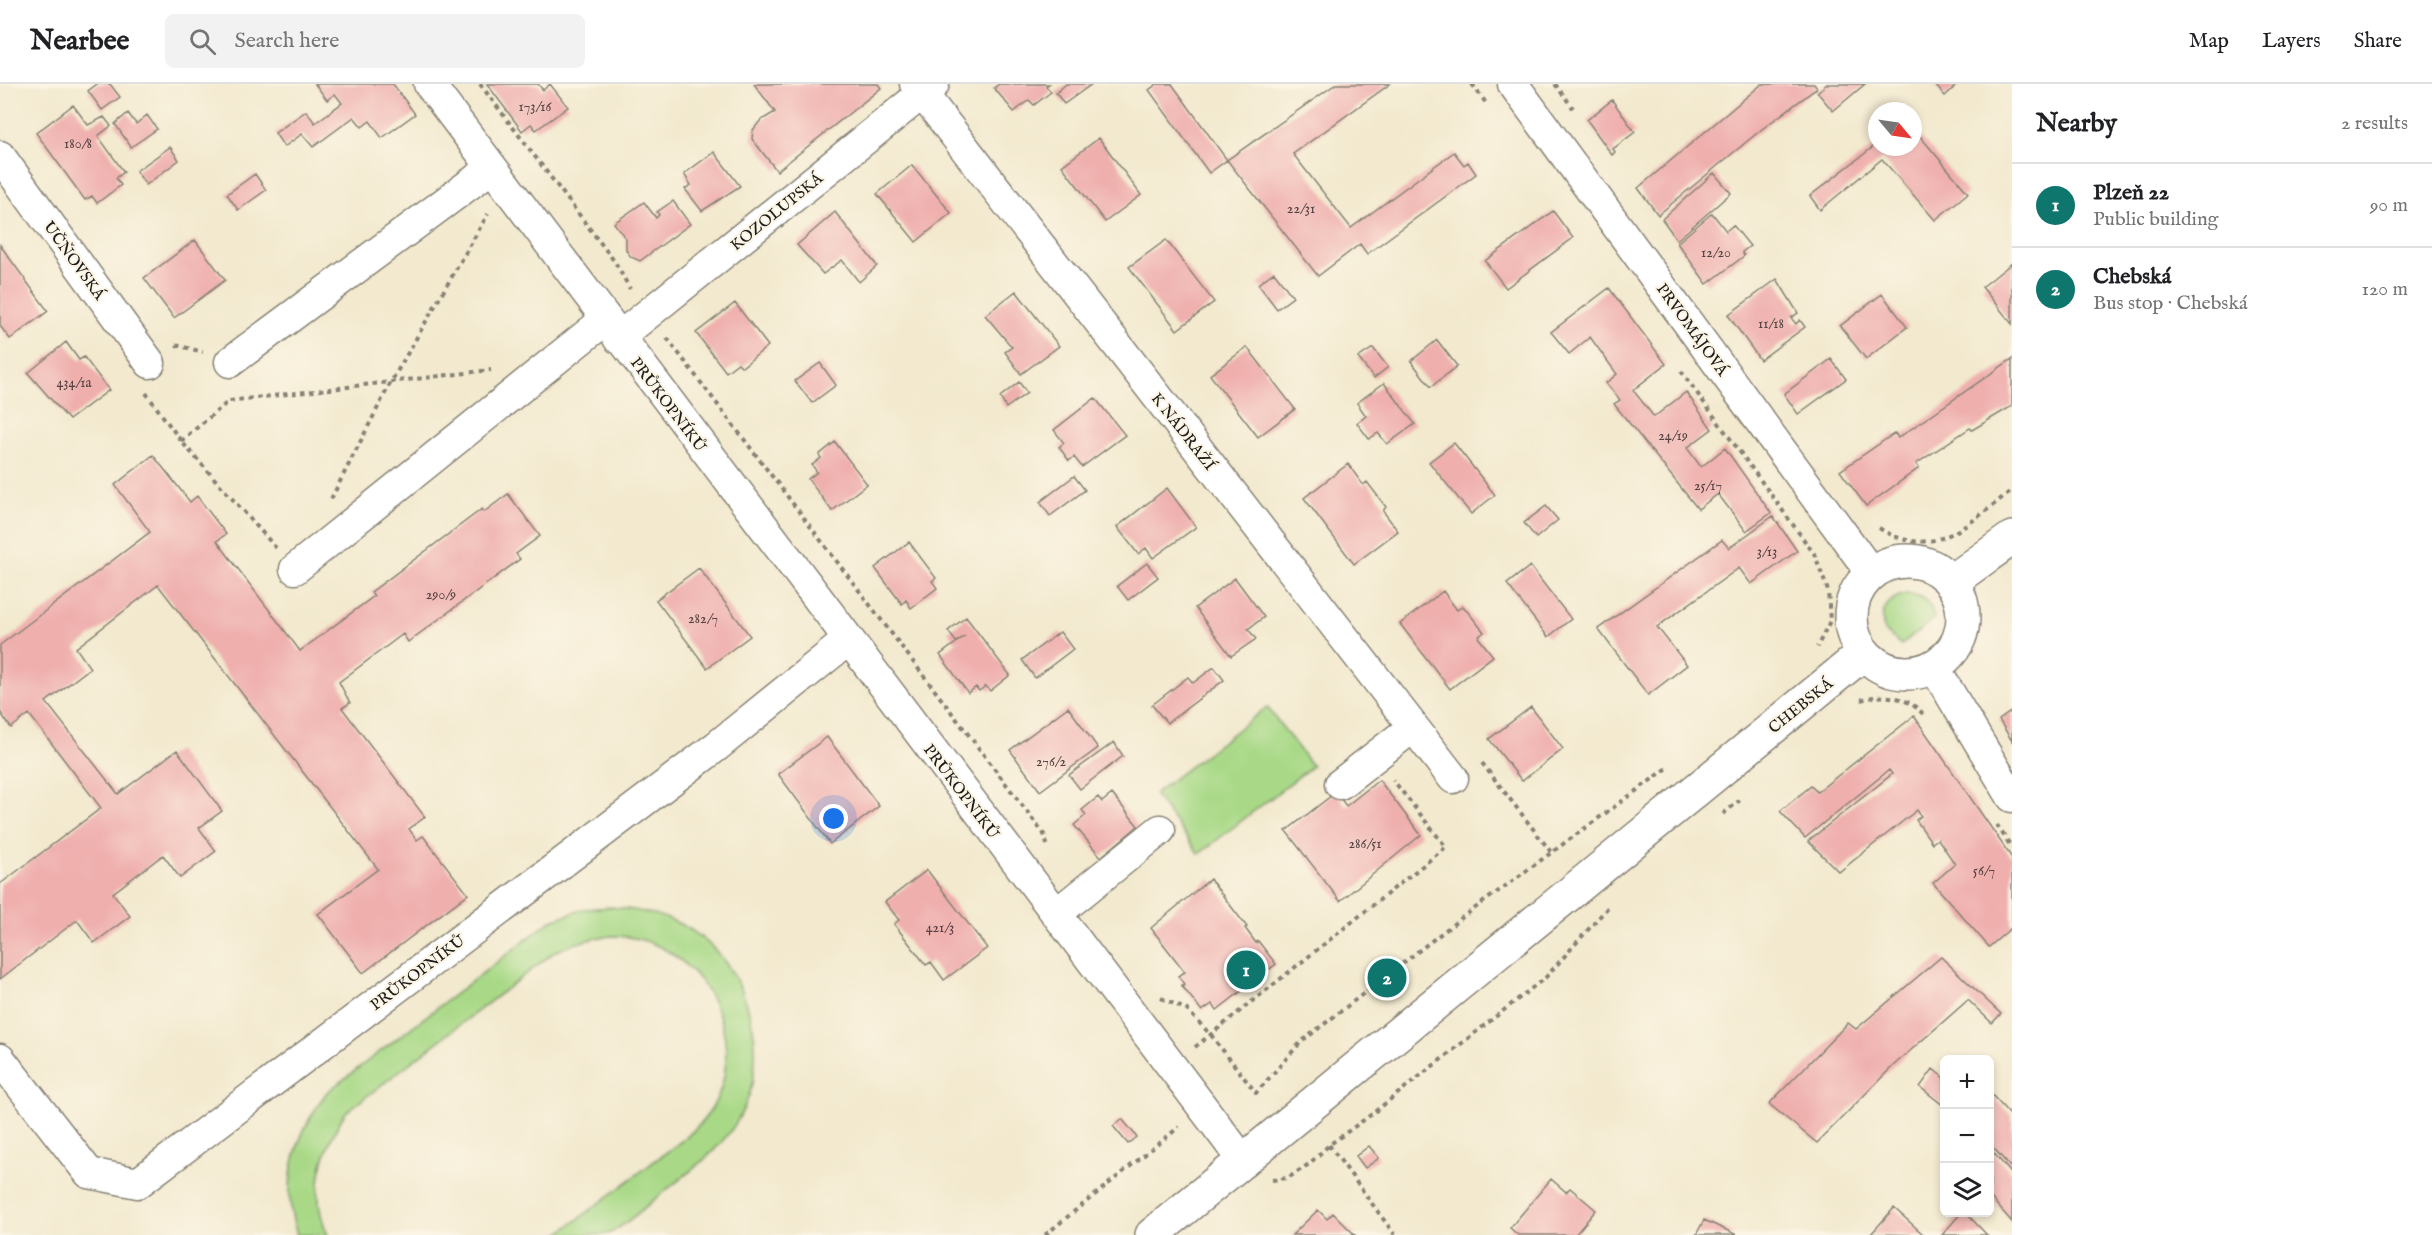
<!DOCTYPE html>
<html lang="en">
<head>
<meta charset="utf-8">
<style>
  body { margin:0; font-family:"IM FELL English",serif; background:#f2f2f2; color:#202124 }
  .controls { position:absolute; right:18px; bottom:18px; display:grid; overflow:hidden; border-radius:9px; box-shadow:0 3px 9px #0003 }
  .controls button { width:54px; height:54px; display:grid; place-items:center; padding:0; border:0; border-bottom:2px solid #e0e0e0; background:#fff; color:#202124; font:30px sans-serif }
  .compass { position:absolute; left:1868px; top:18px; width:54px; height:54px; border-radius:50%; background:#fff; box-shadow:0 3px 9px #0003; rotate:119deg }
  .you { position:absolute; left:834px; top:735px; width:21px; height:21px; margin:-15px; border:4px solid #fff; border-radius:50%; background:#1a73e8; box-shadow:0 0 0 9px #1a73e833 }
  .badge { display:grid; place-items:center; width:39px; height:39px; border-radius:50%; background:#0f766e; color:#fff; font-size:20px; font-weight:700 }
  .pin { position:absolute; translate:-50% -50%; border:3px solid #fff; box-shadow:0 2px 6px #0006 }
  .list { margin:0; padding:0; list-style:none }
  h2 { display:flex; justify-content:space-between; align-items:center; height:78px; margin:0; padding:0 24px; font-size:26px }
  h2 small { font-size:20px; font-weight:400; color:#757577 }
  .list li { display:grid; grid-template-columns:39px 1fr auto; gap:18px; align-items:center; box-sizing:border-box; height:84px; padding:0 24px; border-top:2px solid #e0e0e0 }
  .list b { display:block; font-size:22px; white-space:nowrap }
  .list p { margin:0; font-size:20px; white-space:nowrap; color:#757577 }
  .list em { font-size:20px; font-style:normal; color:#757577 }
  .icon { flex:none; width:33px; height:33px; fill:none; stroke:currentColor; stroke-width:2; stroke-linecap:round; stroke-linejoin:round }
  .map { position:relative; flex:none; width:2012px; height:1151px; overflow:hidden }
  header { display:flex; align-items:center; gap:36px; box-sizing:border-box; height:84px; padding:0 30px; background:#fff; border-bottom:2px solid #e0e0e0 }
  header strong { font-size:28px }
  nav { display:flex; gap:33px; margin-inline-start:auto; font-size:21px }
  .search { width:420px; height:54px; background:#f2f2f2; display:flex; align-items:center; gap:15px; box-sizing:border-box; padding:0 21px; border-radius:9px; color:#757577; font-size:22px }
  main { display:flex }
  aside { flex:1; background:#fff }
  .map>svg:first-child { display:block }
  .green { fill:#a9d987; stroke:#627a52; stroke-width:1.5 }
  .building { fill:#efafad }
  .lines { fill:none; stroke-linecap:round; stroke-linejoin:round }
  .minor-casing { stroke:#878275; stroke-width:33 }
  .major-casing { stroke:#878275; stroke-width:36 }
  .path { stroke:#878275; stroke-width:4; stroke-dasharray:4.5 4.5; stroke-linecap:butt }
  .minor { stroke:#fff; stroke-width:30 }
  .major { stroke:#fff; stroke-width:33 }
  .labels { text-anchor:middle; stroke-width:4.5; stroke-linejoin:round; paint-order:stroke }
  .number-label { font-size:14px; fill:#514140 }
  .street-label { font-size:16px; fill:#1c1c1c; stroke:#fcf5e5 }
</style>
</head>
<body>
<header>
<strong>Nearbee</strong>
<div class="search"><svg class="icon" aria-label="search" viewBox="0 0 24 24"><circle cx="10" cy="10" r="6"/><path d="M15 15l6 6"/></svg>Search here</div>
<nav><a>Map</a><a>Layers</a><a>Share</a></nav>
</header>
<main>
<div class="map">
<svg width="2012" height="1151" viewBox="0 0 2012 1151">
  <rect width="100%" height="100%" fill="#fcf5e5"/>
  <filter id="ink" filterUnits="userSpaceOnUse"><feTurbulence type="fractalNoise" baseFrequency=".0167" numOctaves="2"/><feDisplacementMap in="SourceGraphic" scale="12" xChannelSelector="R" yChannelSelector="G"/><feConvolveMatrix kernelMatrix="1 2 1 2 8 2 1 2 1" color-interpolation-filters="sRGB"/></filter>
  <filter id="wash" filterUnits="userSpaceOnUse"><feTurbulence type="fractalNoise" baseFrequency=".008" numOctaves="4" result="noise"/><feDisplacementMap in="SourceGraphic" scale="24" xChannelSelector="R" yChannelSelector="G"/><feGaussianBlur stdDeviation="1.35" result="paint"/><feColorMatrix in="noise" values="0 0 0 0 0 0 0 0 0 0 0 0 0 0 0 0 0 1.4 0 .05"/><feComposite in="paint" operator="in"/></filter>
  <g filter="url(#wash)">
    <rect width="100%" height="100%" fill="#f2e9ce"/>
    <path class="green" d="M1906,510C1922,510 1932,519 1934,535L1901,561L1885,547C1878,529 1887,514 1906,510Z
      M1267,623L1312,682L1199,770L1154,710Z
      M612,823C635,826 657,829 678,839C744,870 773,960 744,1024C728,1060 696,1083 666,1106C652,1117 623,1144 608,1150C598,1151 569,1151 557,1151C588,1128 618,1105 648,1082C670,1065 697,1049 712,1024C753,953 699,855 617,852C595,852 576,859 556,867L345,1029C322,1067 308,1108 328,1151H297C280,1099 295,1051 327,1008L552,836L584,825Z"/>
    <g id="blocks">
      <path class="building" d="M97,0H110L120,13L102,26L88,7Z
        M315,0H393L415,30L382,54L370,37L362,43L354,33L313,63L302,50L284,63L275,49L306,27L315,39L342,19L335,10L327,16Z
        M487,0H538L543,6L550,0L568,23L536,46L531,40L522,47Z
        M754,0H878L881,4L777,87L752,55L753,46L760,37L775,28Z
        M999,0H1049L1046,2L1051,8L1034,21L1029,16L1014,28L994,4Z
        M1066,0H1092L1064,20L1056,9Z
        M1157,0H1172L1227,76L1209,89L1149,6Z
        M1336,0H1390L1293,70L1351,144L1454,68L1464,81L1468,78L1476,90L1367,170L1360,160L1318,192L1227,76Z
        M1762,0H1814L1817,4L1762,45L1658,131L1638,104Z
        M1827,0H1865L1833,27L1817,8Z
        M1934,0H1958L1945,12Z
        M1612,16L1635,48L1613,65L1615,68L1612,71L1587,36Z
        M73,21L88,41L104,33L111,42L98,52L124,88L116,94L121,101L97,119L92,112L85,116L36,49Z
        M128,29L136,40L147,31L157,45L131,63L115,40Z
        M1913,44L1968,109L1935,136L1882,75L1820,126L1810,112L1877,60V63H1913Z
        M1099,54L1141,111L1105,138L1062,82Z
        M170,63L179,76L146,101L136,87Z
        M714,68L740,102L702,127L685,105L691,101L684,90Z
        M912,81L951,129L916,158L877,110Z
        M1714,89L1731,109L1677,156L1662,135Z
        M255,90L266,106L238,126L227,110Z
        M673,117L690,140L640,177L631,173L626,166V155L614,139L644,118L656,134L659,131L657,128Z
        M1553,127L1573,154L1506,204L1485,177Z
        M835,128L877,182L859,198L842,176L823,190L797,161Z
        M1712,129L1726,147L1733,141L1750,162L1742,168L1744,172L1707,200L1677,159Z
        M195,156L225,196L174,234L144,194Z
        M1166,156L1214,218L1177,246L1129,183Z
        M0,161L48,227L10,255L0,242Z
        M2012,179V240L1982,203Z
        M1274,188L1293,213L1277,225L1258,200Z
        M1777,195L1798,229L1791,234L1796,240L1800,236L1805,243L1760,276L1728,231Z
        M1609,204L1666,280L1633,306L1654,333L1686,308L1712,345L1687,364L1701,383L1725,364L1771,429L1746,447L1718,410L1698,425L1614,320L1620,316L1606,299L1617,290L1590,253L1569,270L1551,248Z
        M1016,207L1059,262L1021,290L1005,268L1012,263L985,231Z
        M1882,210L1907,243L1866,275L1840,242Z
        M735,219L768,262L742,283L738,279L726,288L696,249Z
        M1437,256L1457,282L1431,303L1411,277Z
        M66,258L79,276L84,273L109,306L69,336L28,289Z
        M1247,263L1295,325L1258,353L1210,291Z
        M1373,264L1388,283L1374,294L1358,274Z
        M1831,275L1846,295L1798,330L1784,310Z
        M2012,275V322L1972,346L1970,344L1916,380L1919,384L1866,422L1840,387L1895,349L1898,354Z
        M820,279L836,301L812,319L795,297Z
        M1019,298L1027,309L1006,324L1000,313Z
        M1384,299L1415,340L1387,360L1378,349L1369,355L1357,339L1366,332L1357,319Z
        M1095,314L1125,351L1082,383L1074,373L1069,377L1059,363L1064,359L1054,346Z
        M835,358L867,400L832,427L808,395L817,388L812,381L821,374L819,371Z
        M1454,359L1495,411L1471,430L1429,378Z
        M153,371L190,418L197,412L226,450L217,457L300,567L374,512L371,508L482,425L484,428L508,410L540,452L516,470L520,475L408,558L403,550L339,598L350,619L342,624L425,733L409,745L417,756L423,752L468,810L363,889L318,830L378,785L158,501L76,564L90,584L46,618L118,710L177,666L222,727L199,744L216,767L180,794L163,771L113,809L130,832L94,859L77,836L0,895V800L101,724L29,630L11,644L0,628V561L150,448L115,401Z
        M1348,380L1363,401L1367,398L1386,423L1383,427L1398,447L1354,480L1304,414Z
        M1074,392L1085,406L1050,432L1040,418Z
        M1167,404L1196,443L1153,474L1146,464L1138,470L1117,443Z
        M1546,422L1558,436L1536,454L1524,439Z
        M1773,432L1797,467L1751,500L1739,484L1657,543L1687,581L1648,611L1598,545L1722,456L1729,464Z
        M909,458L936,494L932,497L937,504L911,524L906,516L902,520L875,484Z
        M1147,479L1158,493L1128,516L1117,502Z
        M1530,482L1571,535L1548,553L1507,500Z
        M699,484L750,552L707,584L656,516Z
        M1235,494L1264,533L1248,545L1256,555L1231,572L1195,524Z
        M1443,507L1457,526L1463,522L1484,548L1478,553L1493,572L1450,605L1400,540Z
        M966,533L1010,591L990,607L986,602L979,607L976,603L968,609L940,571L965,552L956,558L948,547Z
        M1060,548L1073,565L1035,594L1022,576Z
        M1214,583L1224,596L1167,639L1152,621L1188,593L1193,599Z
        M1068,623L1098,664L1040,707L1010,666Z
        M1531,623L1563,665L1522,697L1489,655Z
        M2012,627V657L1999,636Z
        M1914,632L2012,774V843L1989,863L1933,799L1955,780L1938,755L1932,759L1916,736L1921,732L1917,726L1839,788L1808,757L1892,690L1889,686L1805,754L1780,727L1811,702L1817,708Z
        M827,653L879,722L830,760L778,690Z
        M1114,658L1123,672L1080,705L1069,691Z
        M1379,696L1421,751L1340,817L1286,747L1336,708L1346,722Z
        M1112,710L1138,742L1101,773L1074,741L1086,731L1082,726L1098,713L1102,718Z
        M927,786L987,864L944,896L931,878L926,881L894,840L899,836L885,818Z
        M1210,795L1247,843L1245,844L1256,859L1258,857L1276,880L1217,926L1212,920L1202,927L1181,901L1184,900L1178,892L1185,888L1151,844Z
        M1941,873L2001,930L1992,939L1968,916L1894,981L1817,1059L1769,1020L1848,939L1856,945Z
        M1933,985L1944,994V1022L1920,1003Z
        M1992,1011L2012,1033V1085L1990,1060V1013Z
        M1122,1035L1137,1053L1128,1060L1113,1042Z
        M1369,1062L1379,1074L1365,1084L1356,1072Z
        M1990,1065L2012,1090V1138L1990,1113Z
        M1551,1095L1566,1108L1570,1104L1596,1126L1575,1151H1518L1510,1144Z
        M1894,1124L1924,1151L1871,1150Z
        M1318,1126L1327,1135L1333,1129L1355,1151H1292Z
        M1962,1128H1965L1987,1151H1942Z
        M1704,1136L1737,1151H1696Z"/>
    </g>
  </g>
  <g filter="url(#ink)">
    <use href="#blocks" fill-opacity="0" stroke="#878275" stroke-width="1.5"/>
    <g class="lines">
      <defs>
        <path id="minor" d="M429,0L1244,1078
          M915,0L1453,694
          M1513,0L1872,490
          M0,72L150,279
          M618,254L934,0
          M230,278L490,85
          M295,485L605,236
          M1934,583L2012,713
          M1340,700L1413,643
          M1056,830L1160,746
          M0,975L89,1089L138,1099L717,662L848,556"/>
        <path id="major" d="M1851 533a56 56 0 1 1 112 0a56 56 0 1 1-112 0Z
          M1951,498L2012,454
          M1152,1151L1864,569"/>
      </defs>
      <use href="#minor" class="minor-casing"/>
      <use href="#major" class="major-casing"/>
      <path class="path" d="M480,0L615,178L630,205
        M1472,0L1486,19
        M1555,0L1573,24
        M667,254L1044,750L1048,764
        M176,261L203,268
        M1681,287L1815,471L1828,507L1830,537L1817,563
        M146,309L181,357L276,464
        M181,357L229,317L491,286
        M331,415L391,298L488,130
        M1879,444C1934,479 1969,439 2012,406
        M1861,616C1884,609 1907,612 1923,630
        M1482,679L1551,768
        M1723,730L1740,716
        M1997,741L2012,764
        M1161,914L1187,926L1211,951L1256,1009L1301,958L1456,838L1669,683
        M1195,963L1446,763L1393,696
        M1329,1061L1395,1151
        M1272,1096L1288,1094L1309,1080L1329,1061L1368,1033L1546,893L1610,821
        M1045,1151L1179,1043"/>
      <use href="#minor" class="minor"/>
      <use href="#major" class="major"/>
    </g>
  </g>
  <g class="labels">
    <g class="number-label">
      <text x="535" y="27">173/16</text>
      <text x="78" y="64">180/8</text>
      <text x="1301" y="129">22/31</text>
      <text x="1716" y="173">12/20</text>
      <text x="1771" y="244">11/18</text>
      <text x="74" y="303">434/1a</text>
      <text x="1673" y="356">24/19</text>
      <text x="1708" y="406">25/17</text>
      <text x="1767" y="472">3/13</text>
      <text x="441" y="515">290/9</text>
      <text x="703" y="539">282/7</text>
      <text x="1051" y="682">276/2</text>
      <text x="1365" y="764">286/51</text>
      <text x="1984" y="791">56/7</text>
      <text x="940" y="848">421/3</text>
    </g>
    <g class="street-label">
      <text transform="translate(776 127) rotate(-39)" y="6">KOZOLUPSKÁ</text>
      <text transform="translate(75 176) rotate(54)" y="6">UČŇOVSKÁ</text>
      <text transform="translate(1693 245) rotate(54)" y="6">PRVOMÁJOVÁ</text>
      <text transform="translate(669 320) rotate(53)" y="6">PRŮKOPNÍKŮ</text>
      <text transform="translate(1184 347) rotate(52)" y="6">K NÁDRAŽÍ</text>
      <text transform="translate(1800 621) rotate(-39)" y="6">CHEBSKÁ</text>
      <text transform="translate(962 707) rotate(53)" y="6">PRŮKOPNÍKŮ</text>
      <text transform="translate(417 888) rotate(-37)" y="6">PRŮKOPNÍKŮ</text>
    </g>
  </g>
</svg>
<div class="controls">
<button>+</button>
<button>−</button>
<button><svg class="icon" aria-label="layers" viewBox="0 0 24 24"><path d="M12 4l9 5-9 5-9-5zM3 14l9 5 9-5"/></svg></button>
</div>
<svg class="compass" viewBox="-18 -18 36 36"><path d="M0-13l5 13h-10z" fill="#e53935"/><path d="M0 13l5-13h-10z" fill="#757577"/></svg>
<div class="you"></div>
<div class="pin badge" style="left:1246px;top:886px">1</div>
<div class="pin badge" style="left:1387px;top:894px">2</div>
</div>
<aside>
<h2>Nearby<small>2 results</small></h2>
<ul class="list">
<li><span class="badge">1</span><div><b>Plzeň 22</b><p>Public building</p></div><em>90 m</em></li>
<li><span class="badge">2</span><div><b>Chebská</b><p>Bus stop · Chebská</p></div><em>120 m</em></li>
</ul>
</aside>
</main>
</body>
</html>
